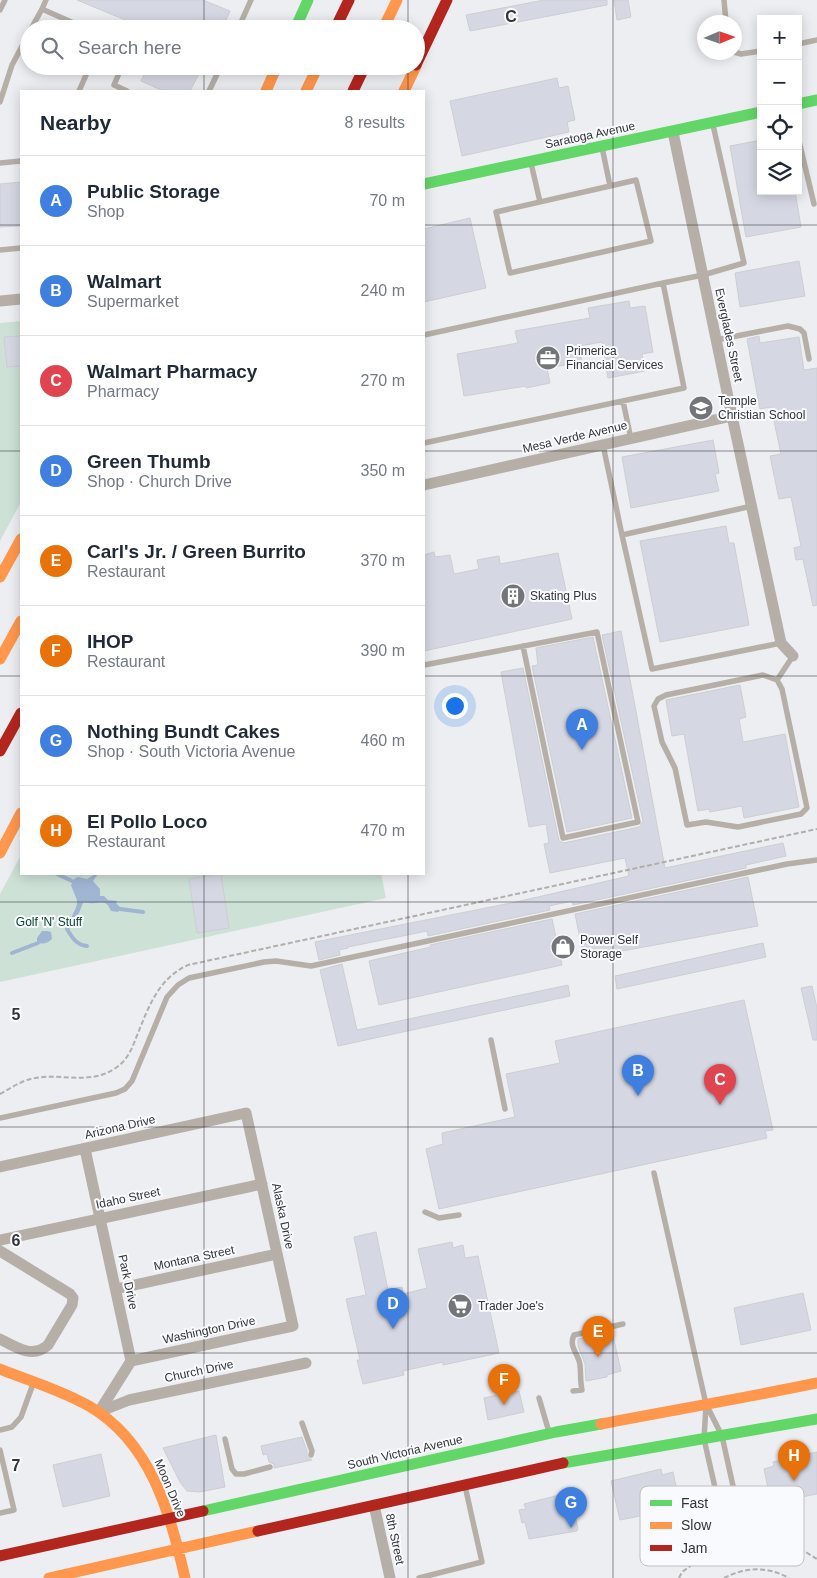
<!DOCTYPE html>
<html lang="en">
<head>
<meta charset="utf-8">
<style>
  body { margin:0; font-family:Arial,sans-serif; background:#f6f6f7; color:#1f2937 }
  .controls { position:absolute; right:15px; top:15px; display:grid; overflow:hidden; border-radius:0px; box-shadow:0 2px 12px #0003 }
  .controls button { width:45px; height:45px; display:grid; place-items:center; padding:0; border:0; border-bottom:1px solid #e0e1e3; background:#fff; color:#1f2937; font:25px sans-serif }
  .compass { position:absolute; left:697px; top:15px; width:45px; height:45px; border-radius:50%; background:#fff; box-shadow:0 2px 12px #0003; rotate:88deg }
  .you { position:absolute; left:454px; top:705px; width:18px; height:18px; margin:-12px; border:4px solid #fff; border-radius:50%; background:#1a73e8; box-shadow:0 0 0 8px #1a73e833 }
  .badge { display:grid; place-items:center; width:32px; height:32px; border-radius:50%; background:#ea580c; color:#fff; font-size:16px; font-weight:700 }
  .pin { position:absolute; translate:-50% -41px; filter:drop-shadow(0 1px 2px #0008) }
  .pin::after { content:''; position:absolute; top:26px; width:18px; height:15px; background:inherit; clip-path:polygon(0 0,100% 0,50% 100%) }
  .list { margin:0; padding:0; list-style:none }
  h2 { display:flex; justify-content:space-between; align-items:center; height:65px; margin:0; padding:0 20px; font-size:21px }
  h2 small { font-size:16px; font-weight:400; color:#747a83 }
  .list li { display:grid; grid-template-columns:32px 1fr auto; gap:15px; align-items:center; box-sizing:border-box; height:90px; padding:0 20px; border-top:1px solid #e0e1e3 }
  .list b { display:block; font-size:19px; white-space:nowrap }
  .list p { margin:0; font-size:16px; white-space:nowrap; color:#747a83 }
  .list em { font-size:16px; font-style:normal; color:#747a83 }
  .icon { flex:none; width:28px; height:28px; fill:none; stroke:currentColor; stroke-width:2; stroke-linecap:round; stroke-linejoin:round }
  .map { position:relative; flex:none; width:817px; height:1578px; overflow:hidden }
  .search { position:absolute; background:#fff; box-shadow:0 2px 12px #0003; left:20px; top:20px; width:405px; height:55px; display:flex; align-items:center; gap:12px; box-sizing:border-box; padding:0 18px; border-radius:28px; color:#747a83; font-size:19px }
  .panel { position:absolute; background:#fff; box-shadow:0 2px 12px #0003; left:20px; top:90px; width:405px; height:785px; border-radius:0px }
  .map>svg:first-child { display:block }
  .green { fill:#cde1d6 }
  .water { fill:#a0b5d2 }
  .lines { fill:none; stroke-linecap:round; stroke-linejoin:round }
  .stream { stroke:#a0b5d2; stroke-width:4 }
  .building { fill:#d5d8e3; stroke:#cdced2 }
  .path { stroke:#b2afab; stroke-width:2; stroke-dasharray:5 2.5; stroke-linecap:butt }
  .lane { stroke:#b6afa7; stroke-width:5.5 }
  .street { stroke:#b6afa7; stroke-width:11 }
  .fast { stroke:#63d668; stroke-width:11 }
  .slow { stroke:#ff974d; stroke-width:11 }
  .jam { stroke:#b3261e; stroke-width:11 }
  .grid { fill:none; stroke:#333437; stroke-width:1; stroke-opacity:0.55 }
  .labels { text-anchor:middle; stroke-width:4; stroke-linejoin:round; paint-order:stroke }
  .street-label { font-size:12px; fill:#333437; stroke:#f9fafd }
  .poi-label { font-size:12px; fill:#333437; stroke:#f9fafd; text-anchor:start }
  .park-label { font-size:12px; fill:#07472a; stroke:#f9fafd }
  .key { fill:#f9fafd; stroke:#bebfc2; stroke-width:1 }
  .key-label { font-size:14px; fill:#333437 }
  .grid-label { font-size:16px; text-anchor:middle; font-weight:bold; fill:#333437; stroke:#f9fafd; stroke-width:4; stroke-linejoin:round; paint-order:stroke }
</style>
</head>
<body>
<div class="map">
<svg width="817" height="1578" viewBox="0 0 817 1578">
  <rect width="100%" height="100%" fill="#edeef2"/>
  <path class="green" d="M21,321V502L0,541V323Z
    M21,855V874H381L386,898L0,982V894Z"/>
  <path class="water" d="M95,874H98L93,881L100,889V896H104L108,900L117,901L116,903L121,908L118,912L111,911C107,902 105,902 95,903C91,904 87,902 83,903L79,913L73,919L71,918C81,899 77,903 71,885L74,879L78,877L87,879Z
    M42,931H47L51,932L52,939C48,943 41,946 37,941V938Z"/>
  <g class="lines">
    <path class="stream" d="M57,874L72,881
      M120,909L143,912
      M72,919L67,929C72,937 76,945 87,946
      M12,953L38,943"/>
  </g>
  <path class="building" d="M77,0H203L230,11L222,29H147Z
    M544,0H607V5L470,31L466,15Z
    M614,0H628L631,17L617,20Z
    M148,66H203L190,91H163L141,81Z
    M557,78L559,88L568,86L575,120L567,122L569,132L462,156L450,101Z
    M761,140V191H795L801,227L746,237L730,146Z
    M21,182V226L0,227V184Z
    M470,218L486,288L424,302V229Z
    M799,261L805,296L740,307L735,273Z
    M629,301L630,308L645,306L653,352L642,354L645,371L608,378L602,342L579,346L582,362L547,368L550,383L526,388V386L464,396L457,354L518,343L515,331L590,318L588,308Z
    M21,336V366L7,367L4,337Z
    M759,336L760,343L799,337L804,370L817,368V605L813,606L803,559L796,560L794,548L801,546L791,497L779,499L770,456L781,454L771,407L760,409L747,339Z
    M713,440L719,473L715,474L719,491L631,508L622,457Z
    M726,526L729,543H734L749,625L660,642L640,541Z
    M434,552L435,557L450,555L454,574L479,569L477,560L499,556L500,564L558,553L572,619L424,651V555Z
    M621,631L665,868L783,843L786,856L746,865V868L573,905L572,901L549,906L550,910L428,936L427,931L348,947V948L339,950L340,955L319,960L315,942L516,902L629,876L625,858L550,873L544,844L549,843L546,824L529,827L501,672L523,668L559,841L564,843L639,827L641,825L643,821L602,635Z
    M593,637L632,818L567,832L532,666L538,665L536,648Z
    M740,685L746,717L739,719L743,742L785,734L799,807L744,818L742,806L710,812L709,809L698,811L684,734L672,736L666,700Z
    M221,874L229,928L197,933L189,879Z
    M748,877L758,926L584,958L575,914Z
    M552,919L562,965L379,1005L369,961L431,947L430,945Z
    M763,943L766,957L617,989L615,976Z
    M342,964L357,1030L568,985L570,996L338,1046L320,970Z
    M812,986L817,1008V1040H813L801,988Z
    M744,1000L773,1130L765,1131L767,1138L439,1209L426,1149L443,1144L442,1133L515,1117L506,1074L560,1063L555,1041Z
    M376,1232L388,1290L402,1287L403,1294L427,1288L418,1249L452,1242L453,1248L463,1245L465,1258L478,1256L499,1353L443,1365V1362L403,1371L404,1375L363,1384L357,1360H360L346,1299L366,1295L354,1237Z
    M803,1293L811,1330L741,1345L734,1308Z
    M612,1331L621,1371L607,1375V1377L586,1381L585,1364L578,1346V1339Z
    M513,1386L515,1392L519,1391L524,1412L488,1420L484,1398L502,1394L501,1389Z
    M216,1435L225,1487L200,1492L187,1491L180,1482L163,1448Z
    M302,1437L307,1451V1457L312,1460L274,1468V1464L269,1462L267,1454L263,1455L261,1446Z
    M817,1452V1494L782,1501L779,1491L769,1493L764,1469L774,1466L773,1462Z
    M101,1454L110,1496L63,1507L53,1465Z
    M661,1469L662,1475L673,1472L678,1496L668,1499L670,1510L620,1520L611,1481Z
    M568,1491L578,1528L577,1531L529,1539L525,1522L522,1523L519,1510L526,1509L524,1504L559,1495V1493Z"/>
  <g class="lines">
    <path class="path" d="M0,1094C11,1088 22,1080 35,1078C63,1073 91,1086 117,1067C127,1060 132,1049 136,1038C148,1009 157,979 188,965L817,829
      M758,1538L761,1541C780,1533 802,1550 817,1559
      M679,1578L682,1572L715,1548
      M724,1578C746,1567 767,1566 789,1578"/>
    <path class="lane" d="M46,0L42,9L87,29
      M724,0L726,22
      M0,10L5,0
      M31,29L42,9
      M238,29L251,0
      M798,44L817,40
      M734,52L741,54L761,51
      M122,66L114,85L127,91
      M79,91L90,66
      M209,91L221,66
      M0,102L12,65L29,33
      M798,137L814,204
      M602,147L610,186L636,180L651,241L510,273L496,212L610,186
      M0,163L21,161
      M531,163L540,202
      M0,250L21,248
      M663,283L703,275L744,263L713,125
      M424,335L663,283L684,388L424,443
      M716,340L788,326L800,329L804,333L809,359
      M623,401L631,439
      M603,445L622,535L752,506
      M622,535L652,669L781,643
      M424,665L597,632L638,822L563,838L523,646
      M777,680L782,689L807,808L801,814L738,827L706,822L687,825L675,768L662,742L654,706L658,699L666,695L763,675L777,680L793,656
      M491,1040L505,1109
      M0,1118L116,1093L125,1089L132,1081L167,997L178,985L189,978L264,962L276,961L311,966L787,864L817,860
      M654,1173L701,1382L706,1404L722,1436L748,1554
      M425,1212L439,1218L459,1215
      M573,1391L582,1390C580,1381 581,1374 580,1365C579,1354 568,1347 574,1335L623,1324
      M539,1398L549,1432
      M706,1405L704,1439L731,1558
      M302,1423L312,1451L311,1455
      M0,1430L12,1427L21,1417L33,1384
      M225,1439L232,1469L236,1474H244L270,1467
      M0,1450L14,1510L0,1513
      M419,1578L482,1562L465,1486"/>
    <path class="street" d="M673,132L732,416L781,643L793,656
      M0,301L21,299
      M424,485L732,416
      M85,1149L131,1361L99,1412
      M0,1167L246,1113L293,1326L131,1361
      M0,1240L262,1184
      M0,1251L70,1294L73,1298L72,1305L48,1345C33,1359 15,1347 0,1339
      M116,1289L277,1254
      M99,1412L129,1400L306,1363
      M374,1505L390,1578"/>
    <path class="fast" d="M295,29L308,0
      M798,104L817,100
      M424,184L761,112
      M563,1463L817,1419
      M203,1511L556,1432L601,1424"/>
    <path class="slow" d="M383,29L397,0
      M266,91L277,66
      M306,91L318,66
      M404,91L416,66
      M0,577L21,539
      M0,659L21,621
      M0,853L21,813
      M0,1369C30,1381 61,1390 89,1406C151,1442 170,1513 185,1578
      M601,1424C673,1410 745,1398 817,1383
      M49,1578L258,1531"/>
    <path class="jam" d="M335,29L349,0
      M416,65L447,0
      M353,91L365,66
      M0,751L21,713
      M258,1531L563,1463
      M0,1556L203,1511"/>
  </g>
  <path class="grid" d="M204,0V29M408,0V29M613,0V1578M204,66V91M408,66V91M0,225H21M424,225H817M0,451H21M424,451H817M0,676H21M424,676H817M204,874V1578M408,874V1578M0,902H817M0,1127H817M0,1353H817"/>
  <defs>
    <symbol id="office-disc" viewBox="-11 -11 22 22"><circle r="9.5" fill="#747578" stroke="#f9fafd"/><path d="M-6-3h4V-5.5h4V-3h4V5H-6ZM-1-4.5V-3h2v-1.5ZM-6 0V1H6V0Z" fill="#fff"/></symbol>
    <symbol id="school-disc" viewBox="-11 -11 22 22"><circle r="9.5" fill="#747578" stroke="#f9fafd"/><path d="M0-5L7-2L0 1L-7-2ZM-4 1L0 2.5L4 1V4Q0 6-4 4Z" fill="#fff"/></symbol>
    <symbol id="building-disc" viewBox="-11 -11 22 22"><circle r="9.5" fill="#747578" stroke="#f9fafd"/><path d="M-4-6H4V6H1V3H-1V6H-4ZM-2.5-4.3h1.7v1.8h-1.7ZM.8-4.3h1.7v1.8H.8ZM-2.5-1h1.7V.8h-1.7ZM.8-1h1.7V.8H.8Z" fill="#fff"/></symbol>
    <symbol id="shop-disc" viewBox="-11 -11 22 22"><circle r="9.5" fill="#747578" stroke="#f9fafd"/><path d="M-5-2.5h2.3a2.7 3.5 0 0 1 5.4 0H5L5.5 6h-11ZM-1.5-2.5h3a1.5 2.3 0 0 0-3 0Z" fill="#fff"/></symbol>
    <symbol id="supermarket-disc" viewBox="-11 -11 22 22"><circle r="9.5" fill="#747578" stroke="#f9fafd"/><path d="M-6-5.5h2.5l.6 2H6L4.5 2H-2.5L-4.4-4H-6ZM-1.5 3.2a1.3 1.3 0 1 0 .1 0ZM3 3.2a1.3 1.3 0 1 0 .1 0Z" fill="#fff"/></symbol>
  </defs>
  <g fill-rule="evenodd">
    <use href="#office-disc" x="534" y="344" width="28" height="28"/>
    <use href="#school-disc" x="687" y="394" width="28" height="28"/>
    <use href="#building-disc" x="499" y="582" width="28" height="28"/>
    <use href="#shop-disc" x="549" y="933" width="28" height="28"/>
    <use href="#supermarket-disc" x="446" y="1292" width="28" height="28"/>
  </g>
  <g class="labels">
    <g class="street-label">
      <text transform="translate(590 135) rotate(-12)" y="4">Saratoga Avenue</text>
      <text transform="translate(729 335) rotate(78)" y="4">Everglades Street</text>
      <text transform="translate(575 437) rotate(-13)" y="4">Mesa Verde Avenue</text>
      <text transform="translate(120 1127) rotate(-13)" y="4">Arizona Drive</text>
      <text transform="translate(128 1198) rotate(-12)" y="4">Idaho Street</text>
      <text transform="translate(283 1216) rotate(78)" y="4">Alaska Drive</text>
      <text transform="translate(194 1258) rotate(-12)" y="4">Montana Street</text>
      <text transform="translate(128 1282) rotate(78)" y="4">Park Drive</text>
      <text transform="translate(209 1330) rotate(-12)" y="4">Washington Drive</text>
      <text transform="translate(199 1371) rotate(-12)" y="4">Church Drive</text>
      <text transform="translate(405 1452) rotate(-13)" y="4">South Victoria Avenue</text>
      <text transform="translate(170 1488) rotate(67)" y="4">Moon Drive</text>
      <text transform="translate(395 1539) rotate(78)" y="4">8th Street</text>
    </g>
    <g class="poi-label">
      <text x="566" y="355">Primerica<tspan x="566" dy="14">Financial Services</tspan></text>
      <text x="718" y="405">Temple<tspan x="718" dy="14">Christian School</tspan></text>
      <text x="530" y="600">Skating Plus</text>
      <text x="580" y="944">Power Self<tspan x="580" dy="14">Storage</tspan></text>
      <text x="478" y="1310">Trader Joe's</text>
    </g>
    <g class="park-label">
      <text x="49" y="926">Golf 'N' Stuff</text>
    </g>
  </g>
  <rect x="640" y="1486" width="164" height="80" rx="8" class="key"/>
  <rect x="650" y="1500" width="22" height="6" fill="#63d668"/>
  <rect x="650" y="1522" width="22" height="7" fill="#ff974d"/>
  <rect x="650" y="1545" width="22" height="6" fill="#b3261e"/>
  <g class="key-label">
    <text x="681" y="1508">Fast</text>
    <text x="681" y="1530">Slow</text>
    <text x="681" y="1553">Jam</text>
  </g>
  <g class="grid-label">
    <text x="511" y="22">C</text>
    <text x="16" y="1020">5</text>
    <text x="16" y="1246">6</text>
    <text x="16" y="1471">7</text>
  </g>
</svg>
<div class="controls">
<button>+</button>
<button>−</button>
<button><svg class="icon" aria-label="locate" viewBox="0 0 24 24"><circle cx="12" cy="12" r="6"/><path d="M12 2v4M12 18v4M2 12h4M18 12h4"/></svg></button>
<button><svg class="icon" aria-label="layers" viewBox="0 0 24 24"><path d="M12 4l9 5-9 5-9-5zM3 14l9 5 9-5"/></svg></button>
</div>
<svg class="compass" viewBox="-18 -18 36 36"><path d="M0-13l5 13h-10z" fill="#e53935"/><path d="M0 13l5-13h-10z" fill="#747a83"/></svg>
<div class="you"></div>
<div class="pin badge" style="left:582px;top:750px;background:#3f7fe0">A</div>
<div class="pin badge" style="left:638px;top:1096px;background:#3f7fe0">B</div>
<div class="pin badge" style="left:720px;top:1105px;background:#e0444e">C</div>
<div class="pin badge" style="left:393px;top:1329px;background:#3f7fe0">D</div>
<div class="pin badge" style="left:598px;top:1357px;background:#e8710a">E</div>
<div class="pin badge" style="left:504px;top:1405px;background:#e8710a">F</div>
<div class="pin badge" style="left:571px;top:1528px;background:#3f7fe0">G</div>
<div class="pin badge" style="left:794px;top:1481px;background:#e8710a">H</div>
<div class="search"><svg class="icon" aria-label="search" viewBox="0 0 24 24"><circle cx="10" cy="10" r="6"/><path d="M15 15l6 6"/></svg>Search here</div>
<section class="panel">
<h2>Nearby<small>8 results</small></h2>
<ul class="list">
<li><span class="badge" style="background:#3f7fe0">A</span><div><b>Public Storage</b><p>Shop</p></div><em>70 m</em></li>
<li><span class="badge" style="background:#3f7fe0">B</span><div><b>Walmart</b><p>Supermarket</p></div><em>240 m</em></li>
<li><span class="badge" style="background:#e0444e">C</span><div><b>Walmart Pharmacy</b><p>Pharmacy</p></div><em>270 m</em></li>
<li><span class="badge" style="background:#3f7fe0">D</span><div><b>Green Thumb</b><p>Shop · Church Drive</p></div><em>350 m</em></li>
<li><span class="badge" style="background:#e8710a">E</span><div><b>Carl's Jr. / Green Burrito</b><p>Restaurant</p></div><em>370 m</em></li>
<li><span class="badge" style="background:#e8710a">F</span><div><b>IHOP</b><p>Restaurant</p></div><em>390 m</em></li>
<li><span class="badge" style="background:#3f7fe0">G</span><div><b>Nothing Bundt Cakes</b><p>Shop · South Victoria Avenue</p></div><em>460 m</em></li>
<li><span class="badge" style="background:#e8710a">H</span><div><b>El Pollo Loco</b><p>Restaurant</p></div><em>470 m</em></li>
</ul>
</section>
</div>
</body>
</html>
